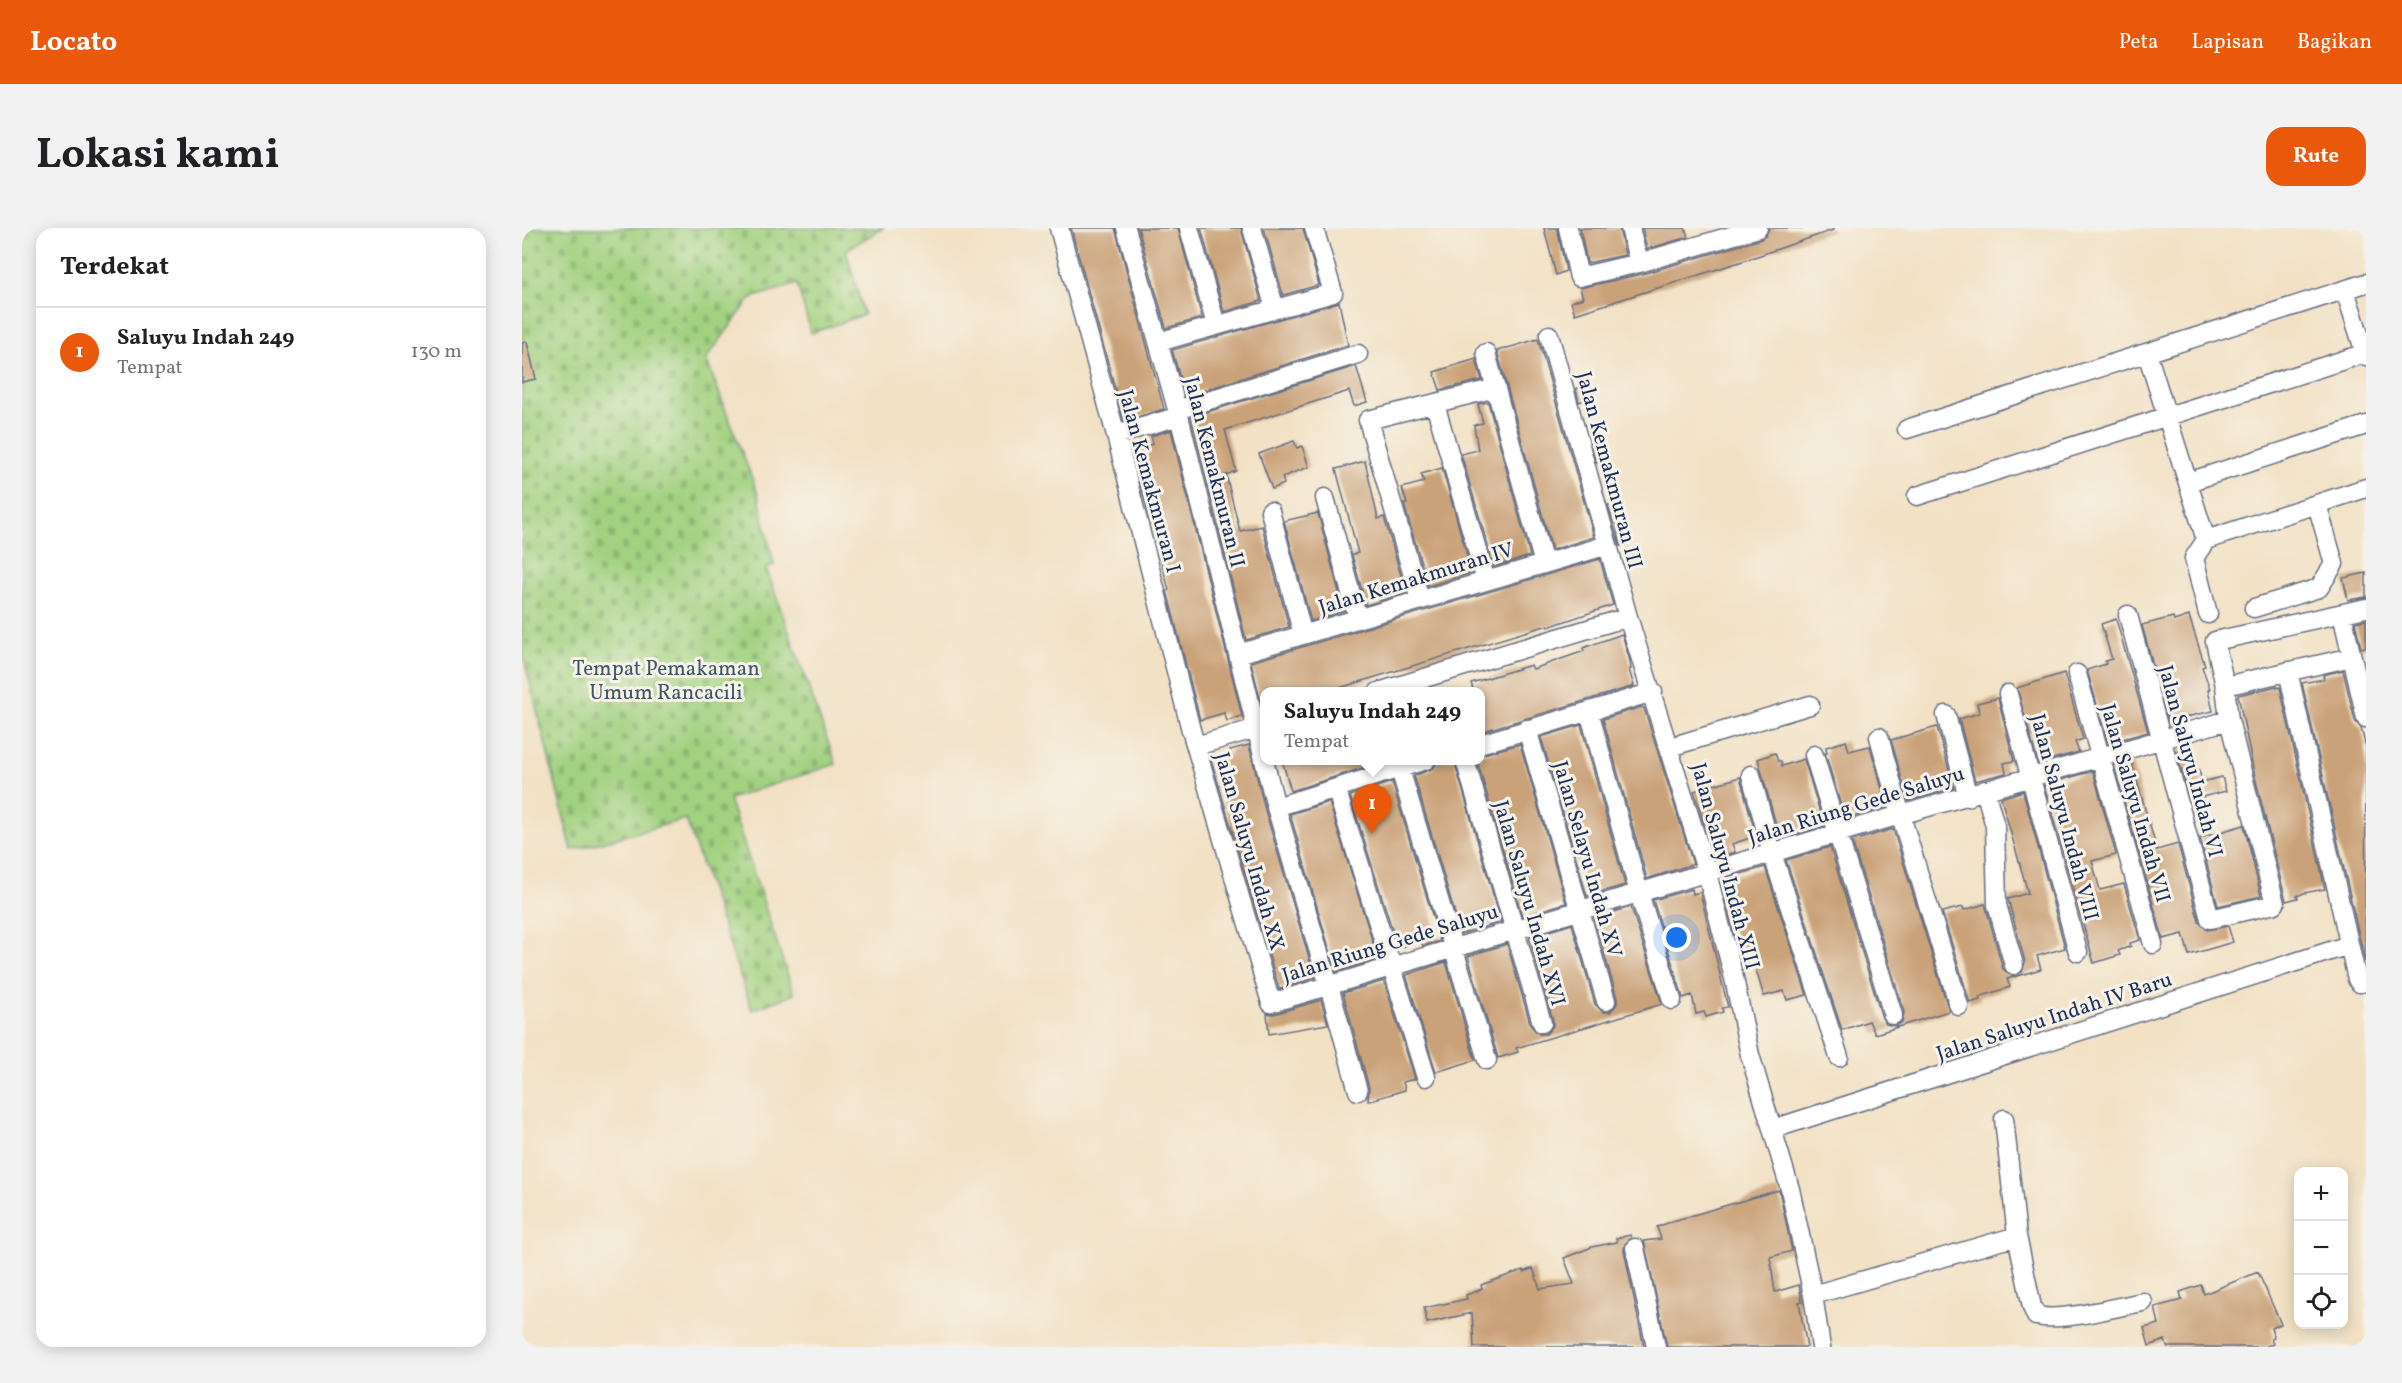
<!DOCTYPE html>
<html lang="id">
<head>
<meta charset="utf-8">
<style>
  body { margin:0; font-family:Vollkorn,serif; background:#f2f2f2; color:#202124 }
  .controls { position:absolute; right:18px; bottom:18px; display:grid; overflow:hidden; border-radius:12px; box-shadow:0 3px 15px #0003 }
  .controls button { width:54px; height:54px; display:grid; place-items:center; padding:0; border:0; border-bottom:2px solid #e0e0e0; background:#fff; color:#202124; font:30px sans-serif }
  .you { position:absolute; left:1155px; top:710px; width:21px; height:21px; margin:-15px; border:4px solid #fff; border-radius:50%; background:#1a73e8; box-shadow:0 0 0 9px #1a73e833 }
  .badge { display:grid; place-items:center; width:39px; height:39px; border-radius:50%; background:#ea580c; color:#fff; font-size:20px; font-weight:700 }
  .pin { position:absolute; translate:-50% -50px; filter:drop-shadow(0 2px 3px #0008) }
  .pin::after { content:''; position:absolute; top:32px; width:21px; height:18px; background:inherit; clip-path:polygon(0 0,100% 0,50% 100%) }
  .popup { position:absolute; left:738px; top:459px; width:225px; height:78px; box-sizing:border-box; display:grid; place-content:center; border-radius:12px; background:#fff; filter:drop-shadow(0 2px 4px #0005); font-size:20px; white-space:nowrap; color:#757577 }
  .popup b { font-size:22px; color:#202124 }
  .popup::after { content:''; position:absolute; left:50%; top:100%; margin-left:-12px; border:12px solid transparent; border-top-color:#fff }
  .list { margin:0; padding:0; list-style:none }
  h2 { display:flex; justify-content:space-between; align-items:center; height:78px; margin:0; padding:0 24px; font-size:26px }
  h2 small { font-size:20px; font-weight:400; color:#757577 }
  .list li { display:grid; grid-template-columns:39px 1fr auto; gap:18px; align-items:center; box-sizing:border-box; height:90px; padding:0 24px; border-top:2px solid #e0e0e0 }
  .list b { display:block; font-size:22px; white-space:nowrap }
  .list p { margin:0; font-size:20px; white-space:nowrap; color:#757577 }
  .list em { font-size:20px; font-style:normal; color:#757577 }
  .icon { flex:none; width:33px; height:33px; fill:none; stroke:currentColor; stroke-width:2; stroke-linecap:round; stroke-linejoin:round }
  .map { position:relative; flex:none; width:1844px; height:1119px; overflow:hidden; border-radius:18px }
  header { display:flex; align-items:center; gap:36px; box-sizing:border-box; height:84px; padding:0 30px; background:#ea580c; color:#fff }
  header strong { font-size:28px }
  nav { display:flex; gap:33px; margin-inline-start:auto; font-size:21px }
  .intro { display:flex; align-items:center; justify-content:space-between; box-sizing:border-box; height:144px; padding:0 36px }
  h1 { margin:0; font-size:42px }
  .button { padding:15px 27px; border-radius:18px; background:#ea580c; color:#fff; font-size:21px; font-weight:700 }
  main { display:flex; gap:36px; padding:0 36px }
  aside { flex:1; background:#fff; border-radius:18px; box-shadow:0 3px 15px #0003 }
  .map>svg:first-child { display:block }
  .cemetery { fill:url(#cemetery-stones); stroke:#5e806f; stroke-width:1.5 }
  .building { fill:#caa279 }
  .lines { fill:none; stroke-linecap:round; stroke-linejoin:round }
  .minor-casing { stroke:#666d82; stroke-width:21 }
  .minor { stroke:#fff; stroke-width:18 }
  .labels { text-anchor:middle; stroke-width:6; stroke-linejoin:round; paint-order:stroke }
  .street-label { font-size:21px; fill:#1b2f5e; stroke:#f7f3e8 }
  .park-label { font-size:21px; fill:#3d5866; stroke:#f7f3e8 }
</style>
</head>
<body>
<header>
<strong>Locato</strong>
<nav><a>Peta</a><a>Lapisan</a><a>Bagikan</a></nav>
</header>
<div class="intro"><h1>Lokasi kami</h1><a class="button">Rute</a></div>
<main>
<aside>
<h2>Terdekat<small></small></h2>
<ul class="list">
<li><span class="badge">1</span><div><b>Saluyu Indah 249</b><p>Tempat</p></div><em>130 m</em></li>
</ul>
</aside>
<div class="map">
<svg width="1844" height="1119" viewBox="0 0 1844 1119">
  <defs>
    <pattern id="cemetery-stones" width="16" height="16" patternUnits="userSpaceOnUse" patternTransform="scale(1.5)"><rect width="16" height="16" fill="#a2d180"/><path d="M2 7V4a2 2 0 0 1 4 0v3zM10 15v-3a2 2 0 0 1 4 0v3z" fill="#8bb471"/></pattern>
  </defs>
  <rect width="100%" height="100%" fill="#f7f3e8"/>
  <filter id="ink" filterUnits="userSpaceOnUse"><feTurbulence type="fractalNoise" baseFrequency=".0167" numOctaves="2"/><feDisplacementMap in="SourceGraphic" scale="12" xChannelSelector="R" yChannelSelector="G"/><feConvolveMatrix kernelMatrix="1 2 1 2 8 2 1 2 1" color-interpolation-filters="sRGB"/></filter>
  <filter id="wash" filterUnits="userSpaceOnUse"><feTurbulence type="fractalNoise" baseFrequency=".008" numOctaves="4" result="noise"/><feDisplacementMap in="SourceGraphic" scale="24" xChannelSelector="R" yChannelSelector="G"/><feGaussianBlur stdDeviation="1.35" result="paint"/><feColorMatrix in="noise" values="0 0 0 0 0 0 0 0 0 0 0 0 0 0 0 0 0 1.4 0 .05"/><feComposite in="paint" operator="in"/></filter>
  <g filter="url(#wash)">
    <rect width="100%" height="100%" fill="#f2e1c5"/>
    <path class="cemetery" d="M0,0H361L324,22L342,87L289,105L275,56L229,70L184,131L236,266L252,337L244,340L314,536L207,571L272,766L230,782L164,591L50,622L0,423Z"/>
    <g id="blocks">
      <path class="building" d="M549,0H593L642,181L602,193Z
        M616,0H656L680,90L644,100Z
        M679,0H719L739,73L702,84Z
        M742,0H781L797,57L761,67Z
        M1022,0H1035L1044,43L1034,47Z
        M1058,0H1097L1103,27L1065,35Z
        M1120,0H1163L1166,9L1125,21Z
        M1247,0H1311V2L1218,34L1053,86L1049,74L1061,70L1058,60L1120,46L1239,11L1244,7Z
        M817,74L826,117L663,168L650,122Z
        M1016,111L1072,309L1030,322L975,123Z
        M5,114L14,151L0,154V115Z
        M954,131L960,152L918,162L912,144Z
        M834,138L845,174L832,178L827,163L703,202L714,243L704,247L718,303L740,298L767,399L724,412L669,189Z
        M1062,158L1066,171L1057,174L1054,161Z
        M966,174L1008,328L972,339L939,226L956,222L952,197L961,195L956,176Z
        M649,202L720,488L705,493L702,485L678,492L645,363L647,362L609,222L631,216L629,208Z
        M772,213L775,220L780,218L787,239L760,249L762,256L750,261L737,226Z
        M1078,217L1082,232L1074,234L1070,219Z
        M843,233L856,291L862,289L884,365L844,377L830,327L836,325L814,241Z
        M920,240L950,345L906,358L882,276H885L880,260L902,254L899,246Z
        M1090,276L1099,318H1098L1086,277Z
        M796,285L822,383L789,393L762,293Z
        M1078,331L1091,377L1026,399V397L804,464H742L741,482L729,434Z
        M1844,345V369L1826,372L1821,350Z
        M1667,388L1683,438L1680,439L1688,461L1686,462L1691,483L1646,493L1620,397L1651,389L1652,393Z
        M1594,391L1626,504L1586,515L1565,442L1584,436L1583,433L1590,431L1579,396Z
        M1844,392V419L1839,420L1833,394Z
        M1100,406L1108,433L1109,441L1107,442L1112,458L958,504V464H952L949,455L1009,437L1011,441L1062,423L1061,420Z
        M1821,442L1833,493L1839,500L1844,519L1843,734L1780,455L1802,451L1801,447Z
        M1542,445L1561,511L1553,514L1557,524L1516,535L1495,460Z
        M1755,458V460L1758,459L1803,661L1782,665L1775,668L1776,670L1764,673L1733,549L1716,467Z
        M1476,470L1492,533L1482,535L1484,545L1453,553L1437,491L1457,485L1455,475Z
        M1119,479L1122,480L1171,636L1125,651L1081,491Z
        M1059,497L1103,657L1065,668L1019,509Z
        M1415,499L1432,560L1386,573L1369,512Z
        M1324,513L1327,523L1348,518L1365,579L1323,591L1303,525H1305L1304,519Z
        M998,516L1044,675L1000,688L955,532H958V527Z
        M727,517L743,582L793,750L757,761L689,531L709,526L708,522Z
        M1666,519L1672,543L1677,542L1680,554L1700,549L1704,563L1668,572L1654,523Z
        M1253,525L1256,533H1259L1260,538L1282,531L1302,598L1258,611L1236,531Z
        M760,532H865L769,563Z
        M915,532H932L979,694L939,706L892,548L912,540Z
        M1609,532L1635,622L1656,616L1677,694L1685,702L1706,698L1711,714L1667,727L1661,706L1641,711L1592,537Z
        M1571,543L1594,627L1570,633L1578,662L1602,656L1618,712L1608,715L1609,718L1596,723L1598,727L1572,735L1522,557Z
        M1218,549L1234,608L1210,616L1213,624L1192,630L1172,563Z
        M870,554L918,713L901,718L899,712L876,720L828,568Z
        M1501,563L1543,720L1515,728L1519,741L1485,751L1488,759L1457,769L1458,772L1448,775L1420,684L1441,679L1442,682L1463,676L1481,741L1490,748L1500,744L1503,734L1486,671L1506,665L1479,570Z
        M807,574L856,731L814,744L768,586Z
        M1722,597L1739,668L1696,678L1678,610Z
        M1371,601L1427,783L1353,806L1347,793L1320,802L1264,632L1308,619L1360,790L1364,796L1374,798L1380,794L1382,784L1330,613Z
        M1243,639L1285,767L1265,772L1262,763L1242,768L1231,733L1220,736L1198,652Z
        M1170,661L1171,666L1178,664L1206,779L1200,780L1201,784L1184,789L1182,784L1174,786L1170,767L1161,770L1131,672Z
        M1109,679L1140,776L994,820L996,824L976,830L946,728L985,716L1009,798L1017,806H1024L1031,798V792L1007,709L1050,696L1073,776L1081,784H1088L1095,776V770L1072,690Z
        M924,734L953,832L914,844L884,747Z
        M862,753L893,851L881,854L883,862L846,873L847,860L821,765Z
        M799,772L806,796L747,806L745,785L752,786Z
        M1257,962L1270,1023L1248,1029L1253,1064L1277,1057L1280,1073L1277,1074L1285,1119H1145L1122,1013L1139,1011L1135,999L1151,993Z
        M1108,1007L1109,1010L1103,1016L1102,1022L1122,1119H952L950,1085L905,1095L902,1080L945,1071L944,1067L960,1061L959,1057L1001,1042L1002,1044L1011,1040L1018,1061L1052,1056L1042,1030L1070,1019L1095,1014L1094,1010Z
        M1736,1044L1759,1096L1749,1100L1752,1110L1749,1111L1751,1116L1742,1119H1645L1643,1112L1627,1118L1622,1100L1637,1096L1633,1079L1660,1072L1658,1064L1679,1057L1682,1066Z"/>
    </g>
  </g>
  <g filter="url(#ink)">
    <use href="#blocks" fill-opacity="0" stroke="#666d82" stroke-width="1.5"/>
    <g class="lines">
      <defs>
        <path id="minor" d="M537,0L594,207L669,502L749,775L1316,605L1707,492L1703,458L1693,413L1844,380
          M604,0L657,188L742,531
          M667,0L694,97
          M730,0L753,81
          M1046,0L1057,49L1117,35L1236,0
          M1108,0L1117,35
          M1823,62L1844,128
          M1027,107L1106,389L1185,645L1212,750L1228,827L1268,961L1291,1067L1299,1119
          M636,114L811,65L792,0
          M964,125L1022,336
          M1625,125L1684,312
          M913,176L964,353
          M655,182L836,126
          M1385,201L1844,55
          M594,207L657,188
          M1666,254L1844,197
          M1395,268L1844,125
          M803,270L836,391
          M748,283L781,407
          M898,372L846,192L974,160
          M1732,380L1797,360L1812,336L1795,276
          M1686,386L1672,330L1684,312L1844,260
          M1820,386L1844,490
          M1606,387L1688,691L1753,676L1707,492
          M716,426L1086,317
          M1766,443L1835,751L1838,755L1844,754
          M1555,446L1631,716
          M1703,458L1830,429
          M856,464L1106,389
          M1486,466L1556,724
          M1067,483L1117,665L1150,772
          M1424,487L1446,569
          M1005,501L1084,773
          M1357,509L1379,588L1437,778
          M958,516L1131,464
          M674,518L742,498
          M1148,519L1288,477
          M1292,527L1371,787
          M742,532L754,579L807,758L836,863
          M943,532L1020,795
          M878,541L965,832
          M1229,547L1250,625L1317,829
          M814,560L904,849
          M1463,562L1473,598L1475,677L1492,737
          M754,579L904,532
          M1482,891L1495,1008
          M1251,901L1827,717
          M1113,1020L1134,1119
          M1291,1067L1495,1008L1510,1079L1514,1088C1541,1094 1593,1079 1621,1074"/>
      </defs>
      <use href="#minor" class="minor-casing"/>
      <use href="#minor" class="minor"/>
    </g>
  </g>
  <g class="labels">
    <g class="street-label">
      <text transform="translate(1088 242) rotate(75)" y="7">Jalan Kemakmuran III</text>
      <text transform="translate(693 244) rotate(76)" y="7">Jalan Kemakmuran II</text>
      <text transform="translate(628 253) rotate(75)" y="7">Jalan Kemakmuran I</text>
      <text transform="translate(894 350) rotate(-17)" y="7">Jalan Kemakmuran IV</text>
      <text transform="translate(1669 533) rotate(75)" y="7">Jalan Saluyu Indah VI</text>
      <text transform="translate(1614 575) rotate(74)" y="7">Jalan Saluyu Indah VII</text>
      <text transform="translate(1334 577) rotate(-17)" y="7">Jalan Riung Gede Saluyu</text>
      <text transform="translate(1543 589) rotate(75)" y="7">Jalan Saluyu Indah VIII</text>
      <text transform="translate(728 623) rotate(74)" y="7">Jalan Saluyu Indah XX</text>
      <text transform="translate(1066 631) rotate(74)" y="7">Jalan Selayu Indah XV</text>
      <text transform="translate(1204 638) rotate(75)" y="7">Jalan Saluyu Indah XIII</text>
      <text transform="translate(1008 675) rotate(74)" y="7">Jalan Saluyu Indah XVI</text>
      <text transform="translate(868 715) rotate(-17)" y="7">Jalan Riung Gede Saluyu</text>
      <text transform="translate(1532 788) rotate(-18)" y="7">Jalan Saluyu Indah IV Baru</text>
    </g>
    <g class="park-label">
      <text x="144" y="447">Tempat Pemakaman<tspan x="144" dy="24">Umum Rancacili</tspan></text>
    </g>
  </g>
</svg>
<div class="controls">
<button>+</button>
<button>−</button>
<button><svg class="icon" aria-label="locate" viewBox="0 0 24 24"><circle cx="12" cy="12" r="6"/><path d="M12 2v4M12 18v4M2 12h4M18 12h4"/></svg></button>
</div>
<div class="you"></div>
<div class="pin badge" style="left:850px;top:606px">1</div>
<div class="popup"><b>Saluyu Indah 249</b>Tempat</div>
</div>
</main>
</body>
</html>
